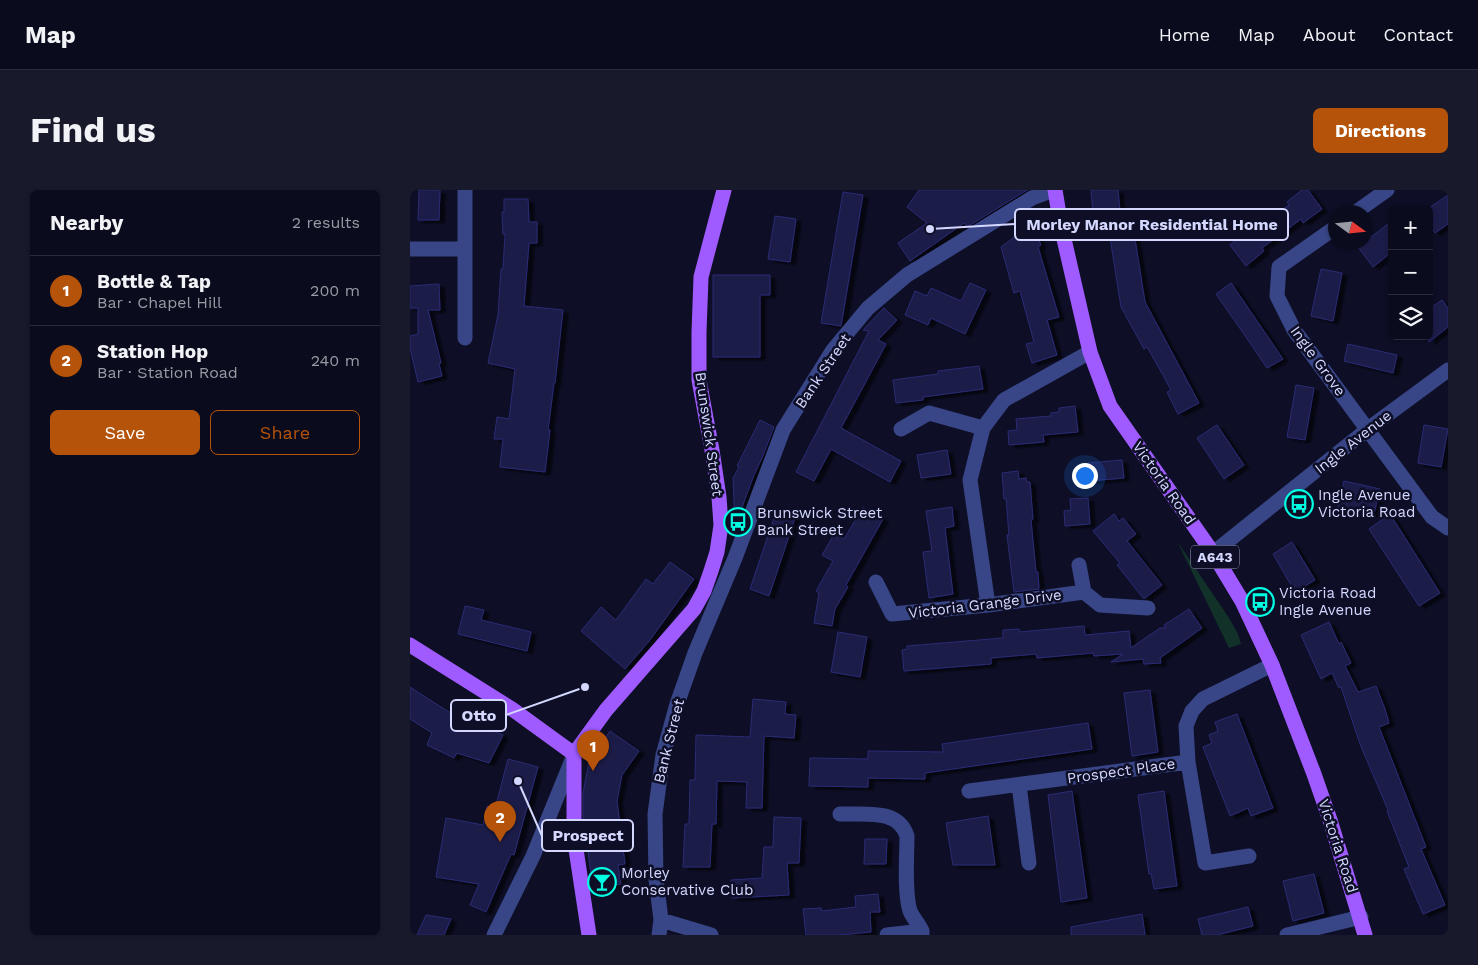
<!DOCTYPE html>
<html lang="en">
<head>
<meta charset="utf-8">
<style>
  body { margin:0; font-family:"Work Sans",sans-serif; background:#18192a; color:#f1f3f6 }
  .controls { position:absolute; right:15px; top:15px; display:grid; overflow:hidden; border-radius:8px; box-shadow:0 1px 4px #0004 }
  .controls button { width:45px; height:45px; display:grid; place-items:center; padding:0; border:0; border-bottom:1px solid #2a2b3b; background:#0a0b1d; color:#f1f3f6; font:25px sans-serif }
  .compass { position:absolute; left:918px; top:15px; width:45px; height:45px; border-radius:50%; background:#0a0b1d; box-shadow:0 1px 4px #0004; rotate:105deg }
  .you { position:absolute; left:674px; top:285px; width:18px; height:18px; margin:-12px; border:4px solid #fff; border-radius:50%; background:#1a73e8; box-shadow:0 0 0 8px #1a73e833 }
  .badge { display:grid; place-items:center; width:32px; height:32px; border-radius:50%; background:#b45309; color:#fff; font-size:16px; font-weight:700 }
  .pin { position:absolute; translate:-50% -41px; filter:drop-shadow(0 1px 2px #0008) }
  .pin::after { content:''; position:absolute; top:26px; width:18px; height:15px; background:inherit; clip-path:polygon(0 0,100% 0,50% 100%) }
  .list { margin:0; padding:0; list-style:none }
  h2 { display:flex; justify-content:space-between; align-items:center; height:65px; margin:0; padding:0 20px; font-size:21px }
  h2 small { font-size:16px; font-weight:400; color:#999ba4 }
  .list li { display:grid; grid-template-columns:32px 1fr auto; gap:15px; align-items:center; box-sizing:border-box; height:70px; padding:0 20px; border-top:1px solid #2a2b3b }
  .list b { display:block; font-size:19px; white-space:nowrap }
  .list p { margin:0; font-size:16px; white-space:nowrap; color:#999ba4 }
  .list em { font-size:16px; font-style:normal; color:#999ba4 }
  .actions { display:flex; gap:10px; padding:15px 20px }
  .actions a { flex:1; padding:11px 0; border:1px solid #b45309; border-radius:8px; text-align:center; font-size:18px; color:#b45309 }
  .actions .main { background:#b45309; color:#fff }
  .icon { flex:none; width:28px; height:28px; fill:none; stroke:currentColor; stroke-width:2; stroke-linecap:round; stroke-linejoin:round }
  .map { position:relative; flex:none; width:1038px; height:745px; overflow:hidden; border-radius:8px }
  header { display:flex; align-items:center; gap:30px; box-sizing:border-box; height:70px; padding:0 25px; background:#0a0b1d; border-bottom:1px solid #2a2b3b }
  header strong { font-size:24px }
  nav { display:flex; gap:28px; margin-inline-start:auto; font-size:18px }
  .intro { display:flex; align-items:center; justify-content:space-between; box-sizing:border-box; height:120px; padding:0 30px }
  h1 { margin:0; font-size:35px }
  .button { padding:12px 22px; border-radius:8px; background:#b45309; color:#fff; font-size:18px; font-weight:700 }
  main { display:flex; gap:30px; padding:0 30px }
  aside { flex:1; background:#0a0b1d; border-radius:8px; box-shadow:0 1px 4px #0004 }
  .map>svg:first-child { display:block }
  .green { fill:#113129 }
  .building { fill:#1a1a48; stroke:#2b2c75; filter:url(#shadow) }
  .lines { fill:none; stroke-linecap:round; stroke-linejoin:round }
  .minor { stroke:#384687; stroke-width:15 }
  .major { stroke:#9f5bff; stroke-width:15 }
  .labels { text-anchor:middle; stroke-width:5; stroke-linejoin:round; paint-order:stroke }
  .shield { fill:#0e0f27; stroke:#999cbe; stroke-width:1 }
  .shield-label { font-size:14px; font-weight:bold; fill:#d4d8ff }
  .street-label { font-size:15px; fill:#d4d8ff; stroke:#0e0f27 }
  .poi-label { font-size:15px; fill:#d4d8ff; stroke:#0e0f27; text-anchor:start }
  .leader { fill:none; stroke:#d4d8ff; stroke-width:2 }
  .callout-dot { fill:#d4d8ff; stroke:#0e0f27; stroke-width:2 }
  .callout { fill:#0e0f27; stroke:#d4d8ff; stroke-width:2 }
  .callout-label { font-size:16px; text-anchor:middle; font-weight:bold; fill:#d4d8ff }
</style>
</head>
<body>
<header>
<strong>Map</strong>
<nav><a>Home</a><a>Map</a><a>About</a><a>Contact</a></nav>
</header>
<div class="intro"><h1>Find us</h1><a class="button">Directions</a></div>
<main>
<aside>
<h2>Nearby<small>2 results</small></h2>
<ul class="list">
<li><span class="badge">1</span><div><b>Bottle &amp; Tap</b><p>Bar · Chapel Hill</p></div><em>200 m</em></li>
<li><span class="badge">2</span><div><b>Station Hop</b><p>Bar · Station Road</p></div><em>240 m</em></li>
</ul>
<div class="actions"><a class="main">Save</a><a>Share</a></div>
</aside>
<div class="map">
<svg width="1038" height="745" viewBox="0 0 1038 745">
  <defs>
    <filter id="shadow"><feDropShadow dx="5.5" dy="3" stdDeviation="1" flood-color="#0009"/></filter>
  </defs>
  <rect width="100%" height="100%" fill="#0e0f27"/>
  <path class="green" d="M767,351L819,428L828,444L831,454L819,458Z"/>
  <path class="building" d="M9,0H30L29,30H8Z
    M509,0H617L557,37L554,33L500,71L488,53L517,33L497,17Z
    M681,0H708L710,21L683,24Z
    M892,0H898L912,19L893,33L891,29L852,58L854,61L836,76L820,55L839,40L841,43L879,15L877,12Z
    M433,2L453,5L431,136L411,133Z
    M1038,5V34L1025,43L1019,35V18Z
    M94,9H118L119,32H127V53H119L114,116L153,120L145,193H144L138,240H140L135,282L90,277L93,249H84L87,227L99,229L105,179L78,173L88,125L91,79H93L95,44H93L92,22H94Z
    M365,26L386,29L380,72L358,69Z
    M982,31V62L963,77L948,57Z
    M622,34L631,55L628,57L649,127L637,130L647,165L622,173L616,154L624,152L610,101L604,103L591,57Z
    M723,37L735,112L789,213L768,224L757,202L761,200L749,178L737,157L734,159L711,117L699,41Z
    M911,79L932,83L923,131L901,126Z
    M303,85H360V105H350V167H303Z
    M560,93L576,100L555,144L521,128L518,135L495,125L505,101L517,106L521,98L551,111Z
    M821,93L845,128L873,169L857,178L836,147L806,104Z
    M29,94L30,120H18L31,173L29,174L32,186L8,192L0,158V146L8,144V118H0V96Z
    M1032,110L1038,118V137L1019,152V119Z
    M474,118L487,130L468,150L476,154L431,238L491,271L480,292L421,259L404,291L386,282L459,141L453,140Z
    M938,154L987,165L983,183L934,171Z
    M569,176L573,199L513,207V210L486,213L483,190L528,184V181Z
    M886,195L904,198L895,250L877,247Z
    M665,216L668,242L633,245L634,252L599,255L598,241L607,240L606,229L641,226V223L649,222V218Z
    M350,230L364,237L352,268L344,285L325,336L323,288L329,277L327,276Z
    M807,235L834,275L814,289L787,248Z
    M1014,235L1038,239L1031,277L1008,273Z
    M537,260L541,284L511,288L507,265Z
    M712,270L714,288L679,291L678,273Z
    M608,281L609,289L616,288L617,292H620L623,329L621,330L626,382H628L629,399L604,402L597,345H599L596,308L594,309L592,283Z
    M934,291L970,299L964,324L928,317Z
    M678,308L680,334L655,336L654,321L661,320L660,309Z
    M453,317L473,329L436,395L438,397L425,419L422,436L404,433L409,403L406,401L423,371L412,365L425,343L434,349Z
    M542,317L544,336L535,338L543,404L519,408L513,362L522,361L516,321Z
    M366,322L385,328L359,406L340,399Z
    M704,324L709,331L713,328L726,344L717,351L752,395L735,408H733L707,375L710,373L683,341Z
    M980,324L1030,403L1009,416L959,339Z
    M882,352L905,390L885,402L863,364Z
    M260,372L284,389L240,450L215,479L171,441L191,417L206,430L236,389L243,394Z
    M55,416L74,420L71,430L121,442L117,461L48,444Z
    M779,419L792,438L750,468L751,473L734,474L733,469L701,472L713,464L684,466L683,463L627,468L626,464L581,468V474L494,481L492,460L497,459V456L593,448V440L609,439L610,442L674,436L675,445L719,441L721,458L750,438H756L754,435Z
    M919,432L929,454L931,452L941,473L935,476L948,502L966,496L975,519L979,533L969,537L1016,657L1011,659L1035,715L1013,724L994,679L999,677L977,621L978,620L950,554L931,497L929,498L922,483L911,489L891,445Z
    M428,442L457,447L450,487L421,482Z
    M0,497L39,522L93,545L79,573L47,563L44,568L17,555L22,543L0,529Z
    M740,500L748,562L722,566L714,503Z
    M343,509L376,512L375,524L386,525L384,548L354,546L352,618H336L337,592L307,591L306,634H302L300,677H273L275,634H279L280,590H285L286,545L340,547Z
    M827,524L863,618L841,626L838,618L820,626L793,557L802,553L799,545L808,541L805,532Z
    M678,533L682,559L515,583V589L458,588V597L399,596L400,568L458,569V561L533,562L532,554Z
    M200,541L229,561L212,585L207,611L215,674L208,675L211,694L183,698L173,625V603L179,572Z
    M98,569L128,577L104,665L101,664L76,722L60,715L69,694L26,687L36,628L73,635L77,616L85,619Z
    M662,601L677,708L651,712L638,605Z
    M754,601L767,696L744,699L741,683L739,684L728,605Z
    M578,626L585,675H543L536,633Z
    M364,627L391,628L389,673H377L379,705L322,708L321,690L352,688L354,657H363Z
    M455,649H477L476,674H454Z
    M904,684L914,723L883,731L873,691Z
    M468,704L470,722H460L461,742L430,745H396L393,719L411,718L412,721L446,717L445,706Z
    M838,717L843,736L807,745H792L788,729Z
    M732,724L735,745H661V737Z
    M16,725L41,729L34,745H7Z"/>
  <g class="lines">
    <path class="minor" d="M946,22L977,0
      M926,37L869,77L867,106L884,140L1022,327L1038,338
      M0,59H55
      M55,148V0
      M491,239L519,223L573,238
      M803,363L958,239L1038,180
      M669,375L674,402
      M466,392L482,424L578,415L674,402L690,415L738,418
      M578,415L560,290L573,238L594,210L680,162
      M609,595L619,673
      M559,601L778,572
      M430,624C454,625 488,618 497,646C497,666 494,702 500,721C503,728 509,734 512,741
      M839,666L795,673L778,572L776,536L782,521L793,509L862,475
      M251,730L301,745
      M84,745L123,666L164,565
      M249,745L251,730L246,689L245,624L253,565L267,514L285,463L325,368L373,240L423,160L458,118L497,85L622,8L644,0
      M477,745L512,741V745
      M877,745L951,727"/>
    <path class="major" d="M645,0L651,36L680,162L700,216L803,363L832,411L862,475L904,584L920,630L955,745
      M0,455L102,519L164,564
      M164,564L196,520L284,419L294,401L301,381L307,362L311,335L309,307L302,260L289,190V142L291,87L314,0
      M164,564V646L179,745"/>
  </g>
  <defs>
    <symbol id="bus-ring" viewBox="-11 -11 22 22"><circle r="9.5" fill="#0e0f27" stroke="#00ffe2" stroke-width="1.5"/><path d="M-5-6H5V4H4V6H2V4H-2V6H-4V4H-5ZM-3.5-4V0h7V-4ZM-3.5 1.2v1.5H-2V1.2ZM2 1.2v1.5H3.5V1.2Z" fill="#00ffe2"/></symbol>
    <symbol id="bar-ring" viewBox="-11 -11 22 22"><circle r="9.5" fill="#0e0f27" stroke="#00ffe2" stroke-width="1.5"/><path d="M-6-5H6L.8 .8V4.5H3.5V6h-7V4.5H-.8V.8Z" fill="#00ffe2"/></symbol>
  </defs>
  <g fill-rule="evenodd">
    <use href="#bus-ring" x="873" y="298" width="32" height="32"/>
    <use href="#bus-ring" x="312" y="316" width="32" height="32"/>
    <use href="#bus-ring" x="834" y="396" width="32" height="32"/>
    <use href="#bar-ring" x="176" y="676" width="32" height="32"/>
  </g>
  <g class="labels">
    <rect class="shield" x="781" y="355.5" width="48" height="23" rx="4"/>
    <g class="shield-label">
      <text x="805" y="372">A643</text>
    </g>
    <g class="street-label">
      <text transform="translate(908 171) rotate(54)" y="5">Ingle Grove</text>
      <text transform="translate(413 181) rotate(-56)" y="5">Bank Street</text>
      <text transform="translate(299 244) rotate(82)" y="5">Brunswick Street</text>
      <text transform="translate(943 252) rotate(-38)" y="5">Ingle Avenue</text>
      <text transform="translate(754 293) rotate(55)" y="5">Victoria Road</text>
      <text transform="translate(575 414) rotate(-7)" y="5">Victoria Grange Drive</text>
      <text transform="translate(259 551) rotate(-76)" y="5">Bank Street</text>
      <text transform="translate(711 581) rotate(-8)" y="5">Prospect Place</text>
      <text transform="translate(928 656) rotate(72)" y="5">Victoria Road</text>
    </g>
    <g class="poi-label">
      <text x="908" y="310">Ingle Avenue<tspan x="908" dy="17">Victoria Road</tspan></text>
      <text x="347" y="328">Brunswick Street<tspan x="347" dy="17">Bank Street</tspan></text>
      <text x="869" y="408">Victoria Road<tspan x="869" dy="17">Ingle Avenue</tspan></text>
      <text x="211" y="688">Morley<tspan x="211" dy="17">Conservative Club</tspan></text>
    </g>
  </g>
  <path class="leader" d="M520 39L605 34M175 497L96 525M108 591L132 646"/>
  <g class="callout-dot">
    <circle cx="520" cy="39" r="5"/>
    <circle cx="175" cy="497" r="5"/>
    <circle cx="108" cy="591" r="5"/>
  </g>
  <g class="callout">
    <rect x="605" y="19" width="273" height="31" rx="5"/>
    <rect x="41" y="510" width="55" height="31" rx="5"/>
    <rect x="132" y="630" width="91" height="31" rx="5"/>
  </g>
  <g class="callout-label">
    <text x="742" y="40">Morley Manor Residential Home</text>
    <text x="69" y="531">Otto</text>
    <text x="178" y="651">Prospect</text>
  </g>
</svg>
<div class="controls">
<button>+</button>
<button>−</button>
<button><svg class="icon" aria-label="layers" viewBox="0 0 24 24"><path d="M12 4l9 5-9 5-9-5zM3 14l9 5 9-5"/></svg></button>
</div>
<svg class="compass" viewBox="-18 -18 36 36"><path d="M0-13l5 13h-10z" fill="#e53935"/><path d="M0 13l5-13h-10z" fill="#999ba4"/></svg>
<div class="you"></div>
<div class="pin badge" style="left:183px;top:581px">1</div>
<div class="pin badge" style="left:90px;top:652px">2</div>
</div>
</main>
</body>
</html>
